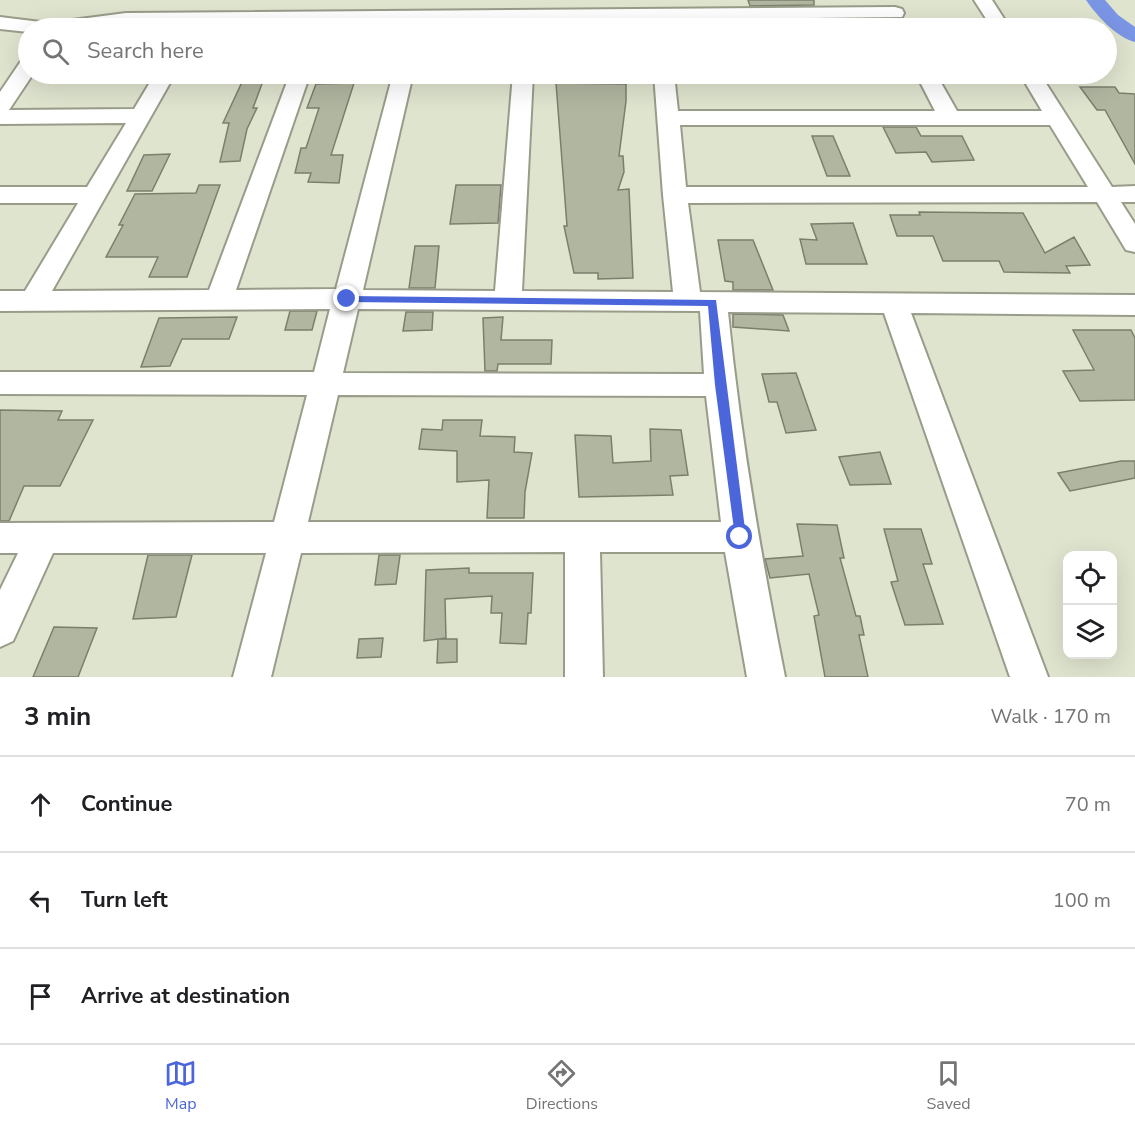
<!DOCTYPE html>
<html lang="en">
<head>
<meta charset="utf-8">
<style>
  body { margin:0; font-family:"Nunito Sans",sans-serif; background:#f6f6f6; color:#202124 }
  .controls { position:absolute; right:18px; bottom:18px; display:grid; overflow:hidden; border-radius:12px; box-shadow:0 6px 24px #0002 }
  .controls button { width:54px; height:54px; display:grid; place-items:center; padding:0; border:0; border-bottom:2px solid #e0e0e0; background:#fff; color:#202124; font:30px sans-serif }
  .stop { position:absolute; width:18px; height:18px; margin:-14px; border:4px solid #4b66db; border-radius:50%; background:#fff }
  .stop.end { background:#4b66db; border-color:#fff; box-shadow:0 2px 6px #0008 }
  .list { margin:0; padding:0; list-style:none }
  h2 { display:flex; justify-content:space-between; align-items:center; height:78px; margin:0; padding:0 24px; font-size:26px }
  h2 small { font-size:20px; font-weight:400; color:#757577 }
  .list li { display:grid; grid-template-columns:39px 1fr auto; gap:18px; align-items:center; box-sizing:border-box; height:96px; padding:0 24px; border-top:2px solid #e0e0e0 }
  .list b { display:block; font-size:22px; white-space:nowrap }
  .list em { font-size:20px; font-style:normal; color:#757577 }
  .icon { flex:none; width:33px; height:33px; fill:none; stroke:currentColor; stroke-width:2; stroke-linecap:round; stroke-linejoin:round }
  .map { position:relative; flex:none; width:1135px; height:677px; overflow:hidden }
  .search { position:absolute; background:#fff; box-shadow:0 6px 24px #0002; left:18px; right:18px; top:18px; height:66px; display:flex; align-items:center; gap:15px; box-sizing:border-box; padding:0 21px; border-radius:33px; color:#757577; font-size:22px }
  .sheet { height:366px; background:#fff }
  nav { display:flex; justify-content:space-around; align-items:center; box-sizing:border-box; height:84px; border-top:2px solid #e0e0e0; background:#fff; font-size:16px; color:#757577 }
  nav a { display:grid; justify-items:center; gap:3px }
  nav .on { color:#4b66db }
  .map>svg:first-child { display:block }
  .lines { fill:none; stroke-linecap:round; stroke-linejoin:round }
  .canal { fill:#7b95e5; fill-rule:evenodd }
  .building { fill:#b1b6a1; stroke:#7b7f6d; stroke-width:1.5 }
  .minor-casing { stroke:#989c89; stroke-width:4 }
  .minor { fill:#fff; fill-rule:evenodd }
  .route { fill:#4b66db }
</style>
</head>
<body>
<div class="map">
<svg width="1135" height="677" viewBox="0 0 1135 677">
  <rect width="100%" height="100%" fill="#dfe4cf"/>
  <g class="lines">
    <path class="canal" d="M1086,0H1105L1118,15L1135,27V42C1116,37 1097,16 1086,0Z"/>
  </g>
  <path class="building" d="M748,0H814V5L750,6Z
    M817,20L818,28H759L756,21Z
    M263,81L253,108H257L247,129L240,161L220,162L229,123H223L242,82Z
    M354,83L331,155H343L339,183L308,182L311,173H295L301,148H306L319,108H307L316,84Z
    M556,83L626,84V101L619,156H623L624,172L618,190L629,189L633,278L598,279V273H574L564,226H567Z
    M1080,87H1115L1119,93L1135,94V164L1105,110H1097Z
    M883,127H916L921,136H962L974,160L932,162L926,152L896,153Z
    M812,136H833L850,176H827Z
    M170,154L152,191H127L144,155Z
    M199,185H220L187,277H149L158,257H106L123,225H119L135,194L196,193Z
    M456,185H501L498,223L450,224Z
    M919,212L1023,213L1045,253L1074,237L1090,265L1066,266L1070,273L1004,272L999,261H943L933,236H897L890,215H920Z
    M853,223L867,264H806L800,239L817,240L811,224Z
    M718,240H753L773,290H733V282L725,281Z
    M415,246H439L435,288H409Z
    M290,311H317L312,330H285Z
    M406,312H433L432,330L403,331Z
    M733,314L783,315L789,331L733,327Z
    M237,317L229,339H182L170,366L141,367L159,318Z
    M503,317L501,340H552L551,364H498L497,371H485L483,318Z
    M1073,330H1131L1135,338V400L1080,401L1063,371L1094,370Z
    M796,373L816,430L786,433L777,402H769L762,374Z
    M0,410L62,411L58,420H93L60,486H24L9,521H0Z
    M443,420H482L480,436L515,437L514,452L532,453L525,492L524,518H487L489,480L457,482V451L419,449L422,429L442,430Z
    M650,429L681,430L688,475L670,476L673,495L579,497L575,435L611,436L613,463L651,461Z
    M880,452L891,484L850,485L839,457Z
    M1121,461H1135V478L1070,491L1058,473Z
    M797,524L837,525L844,558H840L856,616H860L864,635H859L868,677H825L814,616L819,615L809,574L770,578L765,559L803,556Z
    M884,529H921L932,564H923L943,624L905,625L891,582L898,581Z
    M148,555H192L176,617L133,619Z
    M379,555H400L396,584L375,585Z
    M469,568V573H533L531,613H528L526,644L500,643L502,613H491L492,596L445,599L446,638L424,641L426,570Z
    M54,627L97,628L78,677H33Z
    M383,638L381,657L357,658L359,639Z
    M438,639H457V662L437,663Z"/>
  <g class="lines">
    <defs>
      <path id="minor" d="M974,0H992L1010,28H992Z
        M895,7L902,9L904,13L902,17L126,25L95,28H28V32L0,29V17L49,23L126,13Z
        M28,59V74H33L9,110L134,109L155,74H175L52,291L209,290L290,74H310L236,290L336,289L393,74H413L363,290L495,291L513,74H533L522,291L673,292L663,195L654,74H674L678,111H935L916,74H936L957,111H1042L1020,74H1040L1112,187L1135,186V202H1121L1135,224V252L1126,250L1097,202L688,203L700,292L1135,295V315L911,313L1048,677H1010L884,313L728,312C740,435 761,556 785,677H747L725,552H600L603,677H565V552L301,553L271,677H233L266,553H53L13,641L0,647V590L18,553H0V523L274,522L307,395L0,394V372H314L330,309L0,311V291H25L78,203H0V187H87L126,123L0,124V92L21,61ZM680,125H1050L1088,187H686ZM358,309L700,311L704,374L343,373ZM338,395L706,396L721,522H308Z"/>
    </defs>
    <use href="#minor" class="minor-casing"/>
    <use href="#minor" class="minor"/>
  </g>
  <path class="route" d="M347,296L716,300L746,537L745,540L740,542L735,537L715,385L708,306L347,302L342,299Z"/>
</svg>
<div class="controls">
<button><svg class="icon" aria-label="locate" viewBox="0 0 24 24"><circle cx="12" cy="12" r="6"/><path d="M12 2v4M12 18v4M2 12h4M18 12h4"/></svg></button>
<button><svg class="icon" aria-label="layers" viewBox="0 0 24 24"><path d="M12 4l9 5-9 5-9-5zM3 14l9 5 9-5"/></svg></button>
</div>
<div class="stop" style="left:740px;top:537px"></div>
<div class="stop end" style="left:347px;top:299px"></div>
<div class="search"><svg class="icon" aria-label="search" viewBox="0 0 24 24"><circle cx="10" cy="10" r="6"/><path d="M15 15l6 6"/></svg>Search here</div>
</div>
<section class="sheet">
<h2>3 min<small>Walk · 170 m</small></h2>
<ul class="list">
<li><svg class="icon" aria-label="ahead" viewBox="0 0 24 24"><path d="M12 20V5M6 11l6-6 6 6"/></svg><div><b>Continue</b></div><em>70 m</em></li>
<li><svg class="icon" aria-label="left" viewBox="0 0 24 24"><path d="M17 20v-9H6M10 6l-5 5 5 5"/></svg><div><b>Turn left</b></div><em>100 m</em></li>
<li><svg class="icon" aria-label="arrive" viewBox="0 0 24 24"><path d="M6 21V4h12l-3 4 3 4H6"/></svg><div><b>Arrive at destination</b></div></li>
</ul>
</section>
<nav>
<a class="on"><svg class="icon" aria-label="map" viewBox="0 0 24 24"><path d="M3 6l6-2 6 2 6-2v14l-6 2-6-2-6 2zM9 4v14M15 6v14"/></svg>Map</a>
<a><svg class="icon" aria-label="directions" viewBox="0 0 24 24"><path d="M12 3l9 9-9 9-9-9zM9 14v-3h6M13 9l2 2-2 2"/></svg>Directions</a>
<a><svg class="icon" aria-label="saved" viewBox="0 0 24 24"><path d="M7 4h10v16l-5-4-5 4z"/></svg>Saved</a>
</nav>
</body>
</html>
